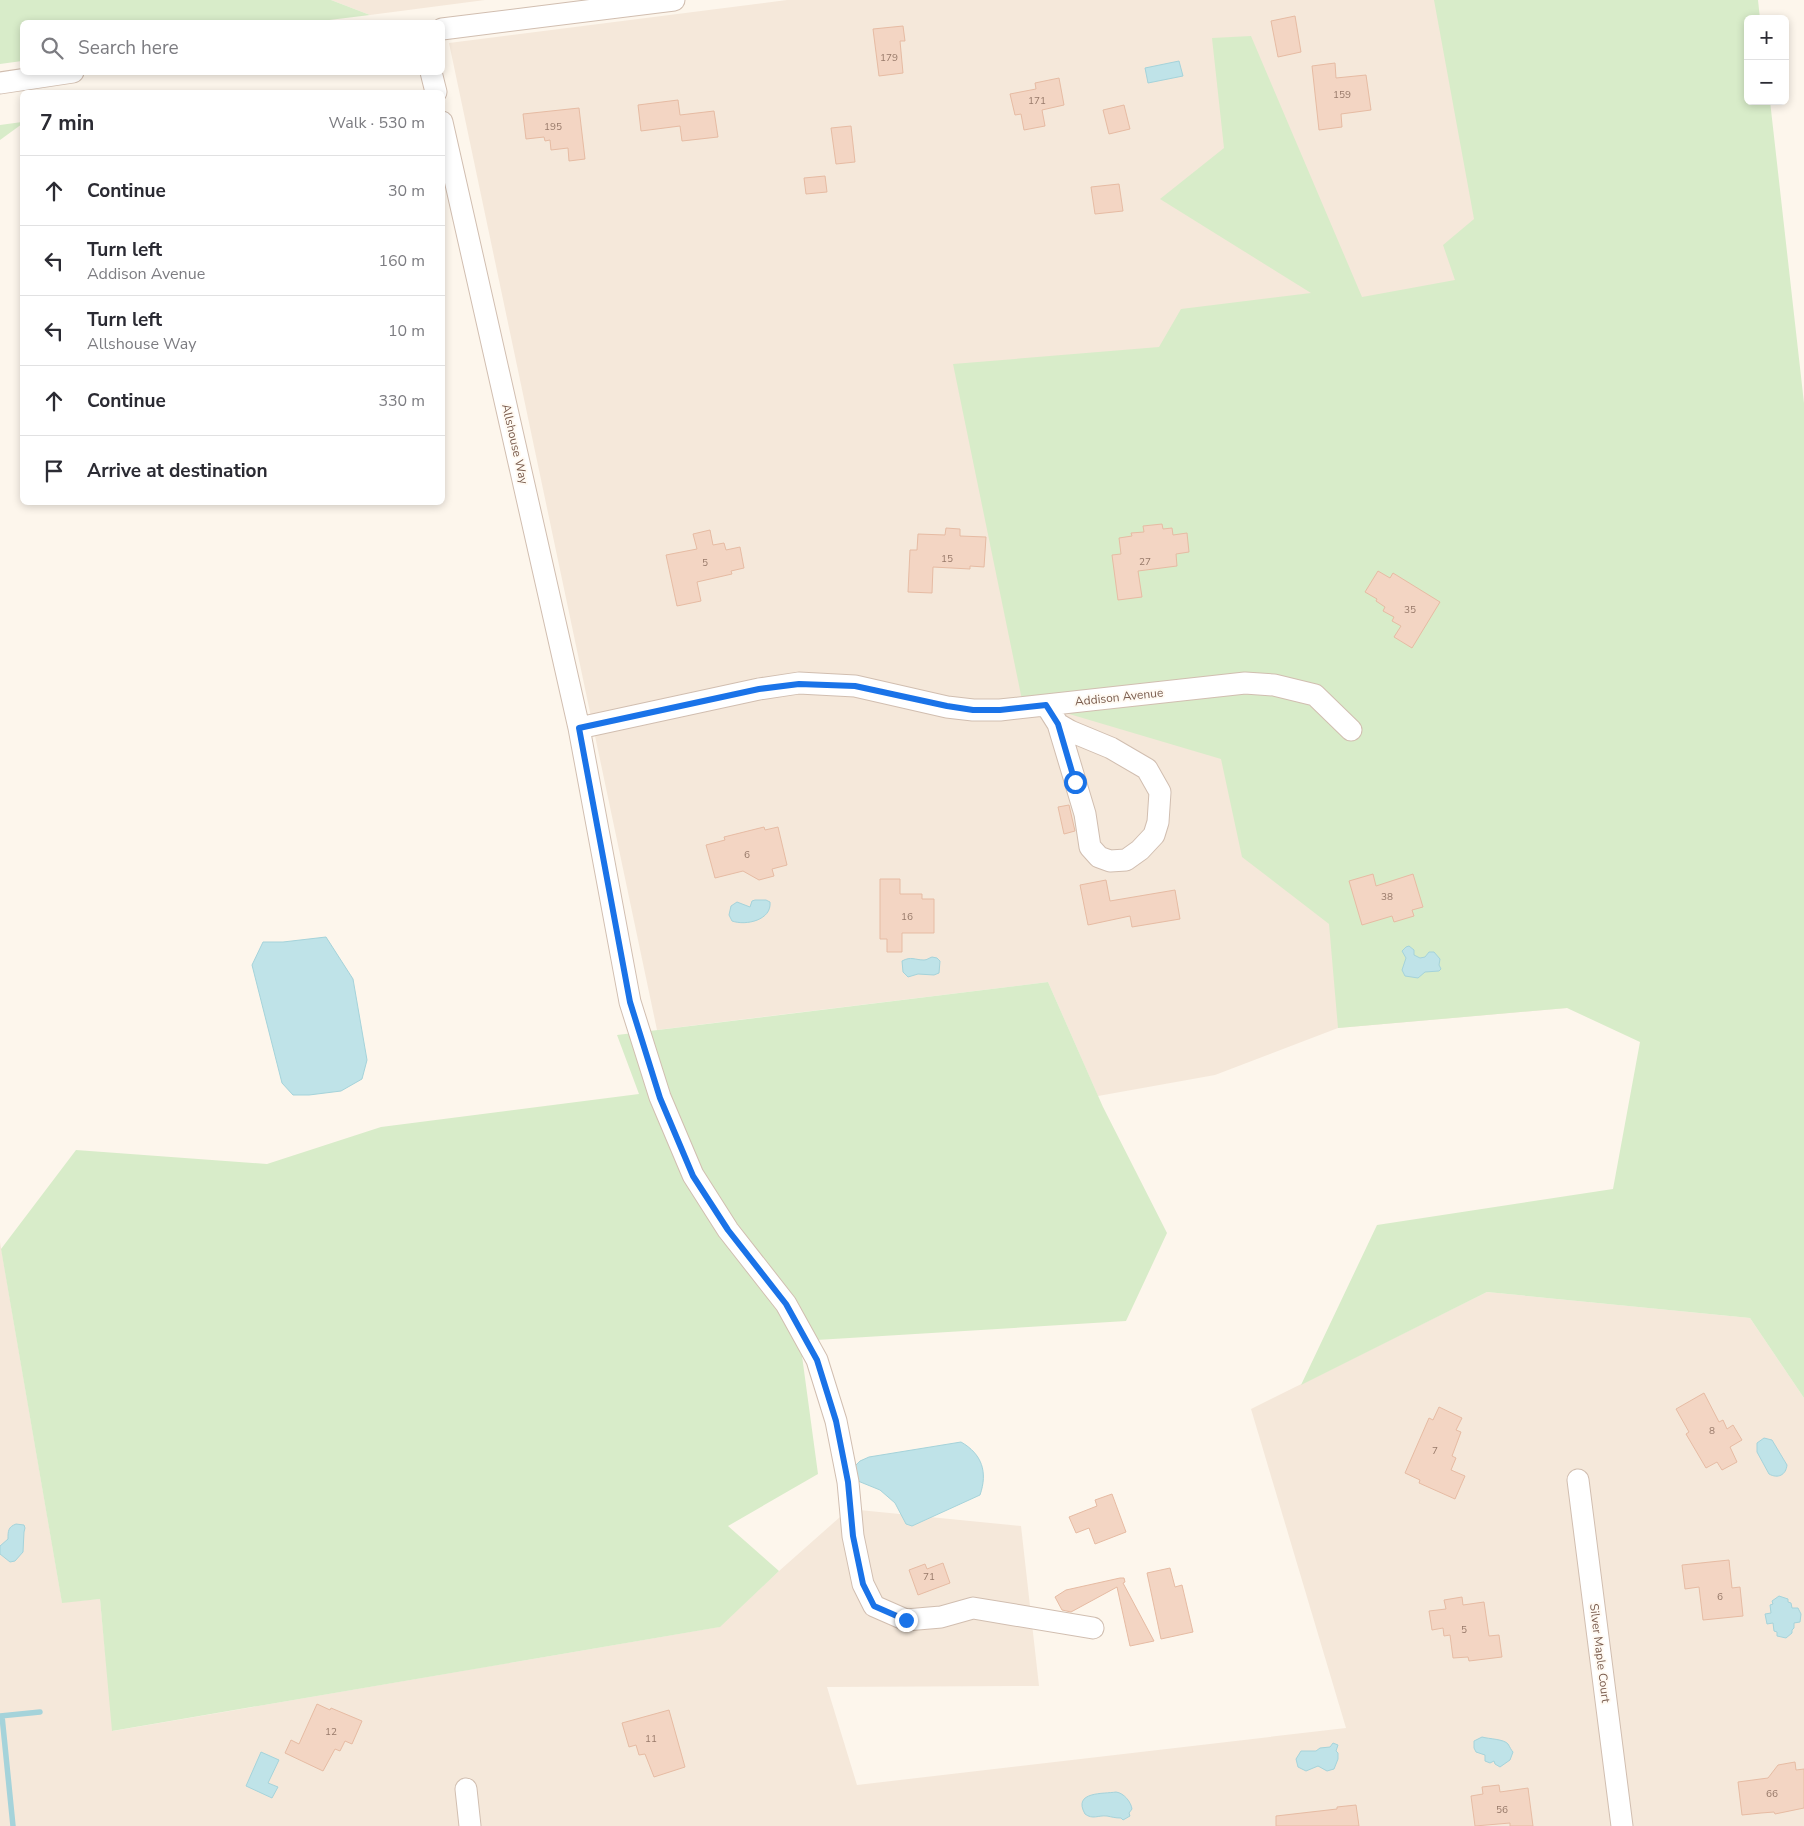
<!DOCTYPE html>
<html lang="en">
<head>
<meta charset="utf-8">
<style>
  body { margin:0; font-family:"Nunito Sans",sans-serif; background:#f7f7f7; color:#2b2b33 }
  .controls { position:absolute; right:15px; top:15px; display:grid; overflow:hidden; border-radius:8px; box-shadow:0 2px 8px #0003 }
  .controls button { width:45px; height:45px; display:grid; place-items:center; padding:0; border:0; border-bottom:1px solid #e1e1e2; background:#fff; color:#2b2b33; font:25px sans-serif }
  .stop { position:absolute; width:15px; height:15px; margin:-11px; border:4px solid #1a73e8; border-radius:50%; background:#fff }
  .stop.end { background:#1a73e8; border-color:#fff; box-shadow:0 1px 5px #0008 }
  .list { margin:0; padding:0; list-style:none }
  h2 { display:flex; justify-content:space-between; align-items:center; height:65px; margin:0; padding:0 20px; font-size:21px }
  h2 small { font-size:16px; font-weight:400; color:#7c7c81 }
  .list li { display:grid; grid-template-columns:32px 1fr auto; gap:15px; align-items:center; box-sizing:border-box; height:70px; padding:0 20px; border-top:1px solid #e1e1e2 }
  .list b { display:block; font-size:19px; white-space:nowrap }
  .list p { margin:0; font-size:16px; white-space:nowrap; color:#7c7c81 }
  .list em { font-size:16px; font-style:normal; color:#7c7c81 }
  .icon { flex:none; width:28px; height:28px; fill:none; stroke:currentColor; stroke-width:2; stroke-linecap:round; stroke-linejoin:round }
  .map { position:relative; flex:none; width:1804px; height:1826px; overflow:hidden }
  .search { position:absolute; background:#fff; box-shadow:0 2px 8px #0003; left:20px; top:20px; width:425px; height:55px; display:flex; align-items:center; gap:12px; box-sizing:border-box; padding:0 18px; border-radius:8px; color:#7c7c81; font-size:19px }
  .panel { position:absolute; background:#fff; box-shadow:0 2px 8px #0003; left:20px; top:90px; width:425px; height:415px; border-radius:8px }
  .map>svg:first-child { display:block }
  .residential { fill:#f5e8da }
  .green { fill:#d8ecc9 }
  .water { fill:#bfe3e8; stroke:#a5d3da }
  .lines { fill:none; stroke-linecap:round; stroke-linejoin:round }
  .stream { stroke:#a5d3da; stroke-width:5.5 }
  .building { fill:#f3d5c3; stroke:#e6bba3 }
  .minor-casing { stroke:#d1beb0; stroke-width:23 }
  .minor { stroke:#fff; stroke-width:21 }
  .route { stroke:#1a73e8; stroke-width:6 }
  .labels { text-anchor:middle; stroke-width:4; stroke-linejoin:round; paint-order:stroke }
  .number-label { font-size:10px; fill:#987a6a }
  .street-label { font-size:12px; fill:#7a5c4d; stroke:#fffaf3 }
</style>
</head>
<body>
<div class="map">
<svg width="1804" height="1826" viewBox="0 0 1804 1826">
  <rect width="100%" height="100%" fill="#fdf6ec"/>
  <path class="residential" d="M331,0H485L370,15Z
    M787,0H1443L1487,289L1567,1008L1338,1028L1215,1075L1098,1096L1048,982L657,1030L449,43Z
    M0,1242L62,1602L100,1599L113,1731L719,1627L779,1571L849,1509L1021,1526L1039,1686L827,1687L857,1785L1346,1728L1251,1409L1487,1292L1750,1318L1804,1398V1826H0Z"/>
  <path class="green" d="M0,0H331L370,15L313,22H22V61L0,64Z
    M1434,0H1758L1760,19H1748V101H1770L1804,403V1398L1750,1318L1487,1292L1301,1385L1377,1225L1613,1189L1640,1042L1567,1008L1338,1028L1329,924L1242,857L1221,759L1022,700L953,364L1159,347L1181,309L1311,293L1160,199L1224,148L1212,38L1251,36L1362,297L1455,280L1443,245L1474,219Z
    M22,122V124L0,140V125Z
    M1048,982L1103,1107L1167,1233L1126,1321L800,1341L818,1474L728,1526L779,1571L720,1627L112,1731L100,1599L62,1603L1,1249L76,1150L267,1164L381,1127L639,1094L617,1035Z"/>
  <path class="water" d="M1179,61L1183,76L1148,83L1145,68Z
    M755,900H766L770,902C772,920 746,926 732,921L729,915L731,906L737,902L750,907L752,901Z
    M326,937L353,979L367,1060L362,1079L341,1091L309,1095H293L282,1083L252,965L263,942H283Z
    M1409,946L1414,950V955L1420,958L1425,957L1429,952H1434L1440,959L1439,965L1441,969L1439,971L1425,972L1418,978L1405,976L1402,970L1406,958L1402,951L1406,947Z
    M932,957L937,958L940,961L939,973L934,975L918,974L908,977L903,972L902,961C911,956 915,960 924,960C927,960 929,958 932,957Z
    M1764,1438L1772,1440L1787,1465C1786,1475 1778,1479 1769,1474L1757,1452V1443Z
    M961,1442C982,1454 988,1472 980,1495L912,1526L906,1524L895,1503L880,1490L853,1479L850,1471L860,1461L869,1457Z
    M16,1524L24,1525L25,1528L24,1532L23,1552L15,1561L10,1562L0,1554V1546L8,1539C8,1531 8,1527 16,1524Z
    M1779,1596L1788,1599V1602L1791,1603L1792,1608H1798L1801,1614L1800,1622L1794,1623V1628L1792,1630V1633L1786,1638L1777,1636V1632L1774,1631L1773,1623L1767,1624L1765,1614L1771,1613L1770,1605L1773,1604L1772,1601Z
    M1482,1737C1489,1739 1504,1739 1508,1744C1510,1747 1511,1750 1513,1752L1510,1760L1500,1767L1495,1764L1494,1761L1490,1763L1485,1761V1755L1476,1752L1474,1748V1741Z
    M1333,1743L1338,1745L1336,1751L1338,1753V1759L1334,1769L1327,1771L1318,1766L1306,1771L1298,1767L1296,1759L1301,1751H1316L1320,1748L1330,1747Z
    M261,1752L279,1760L268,1783L278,1787L272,1798L246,1786Z
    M1116,1792C1124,1793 1131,1802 1132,1809L1129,1813L1130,1816L1123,1820L1121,1818C1115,1818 1112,1817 1107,1816C1098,1815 1093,1820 1085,1814C1072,1791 1104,1794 1116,1792Z"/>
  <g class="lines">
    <path class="stream" d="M0,1716L40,1712
      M2,1716L13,1826"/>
  </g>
  <path class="building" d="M1295,16L1301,52L1278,57L1271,21Z
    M903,26L905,41H900L903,73L879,76L873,29Z
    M1335,63L1336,78L1366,75L1371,110L1341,114L1342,127L1319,130L1312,66Z
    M1059,78L1064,105L1042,110L1045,126L1024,130L1021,114L1015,115L1010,94L1036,89L1035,83Z
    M678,100L680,115L714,111L718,137L682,141L680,126L641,131L638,105Z
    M1124,105L1130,129L1109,134L1103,110Z
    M579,108L585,159L569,161L568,148L551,150L550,140L545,141L544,137L526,139L523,114Z
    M851,126L855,162L836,164L831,128Z
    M825,176L827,192L806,194L804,178Z
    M1119,184L1123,211L1095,214L1091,187Z
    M1162,524L1163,529L1172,528L1173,535L1187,533L1189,552L1176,554L1177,566L1138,571L1142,597L1118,600L1112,555L1121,554L1119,538L1132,536L1131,533L1144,532L1143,526Z
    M946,528L960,529V536L986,537L984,567L970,566V569L933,567L932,593L908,592L910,550H917L918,534L945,535Z
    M710,530L713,545L724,543L726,550L740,547L744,568L731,571L732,574L697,582L701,601L677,606L666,555L697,549L693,534Z
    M1378,571L1390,578L1393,573L1440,602L1412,648L1394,637L1401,626L1392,621L1394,617L1383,611L1385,607L1376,601L1377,599L1365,592Z
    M1069,805L1075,831L1064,834L1058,807Z
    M764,827L765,830L778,827L787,865L772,869L774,876L759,880L743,871L715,878L706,845L725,840L724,837Z
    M1373,874L1376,886L1413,874L1423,907L1412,910L1414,916L1394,922L1392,916L1362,925L1349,881Z
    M880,879H900V894H922V899H934V933H902V952H887V939H880Z
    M1106,880L1110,901L1175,890L1180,919L1132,927L1130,916L1088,925L1080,885Z
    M1704,1393L1719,1422L1723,1420L1727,1429L1733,1425L1742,1440L1730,1447L1737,1462L1722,1470L1717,1462L1706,1468L1686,1434L1689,1432L1676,1409Z
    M1439,1407L1462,1418L1456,1430L1461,1432L1452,1456L1456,1458L1451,1470L1465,1476L1455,1499L1419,1483L1420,1480L1405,1473L1429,1418L1433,1420Z
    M1112,1494L1126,1532L1095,1544L1089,1528L1076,1533L1069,1517L1097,1506L1095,1500Z
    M1729,1560L1732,1588L1740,1587L1743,1616L1703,1620L1699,1587L1685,1589L1682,1565Z
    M943,1563L950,1583L918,1595L909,1570L925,1564L927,1569Z
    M1170,1568L1175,1587L1182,1585L1193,1632L1161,1639L1147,1573Z
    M1120,1578H1124L1125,1582L1123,1583L1154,1641L1130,1646L1117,1587L1071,1612L1062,1610L1055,1597L1066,1590Z
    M1462,1597L1463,1605L1484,1602L1489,1636L1499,1635L1502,1657L1469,1661L1468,1657L1453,1658L1450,1635L1444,1636L1443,1628L1432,1630L1429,1611L1446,1609L1444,1600Z
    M317,1704L330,1710L331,1708L362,1721L352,1744L345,1741L340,1751L335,1749L323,1771L285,1753L291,1740L299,1744Z
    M669,1710L685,1767L654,1777L645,1754L639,1755L636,1745L629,1747L622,1723Z
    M1795,1762L1796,1770L1804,1769V1808L1775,1814L1774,1812L1761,1813L1742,1815L1738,1782L1768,1778L1778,1765Z
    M1499,1785L1500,1792L1528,1788L1533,1826H1510V1823L1475,1826L1471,1796L1483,1794L1482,1787Z
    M1356,1805L1359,1826H1276V1816L1337,1809V1807Z"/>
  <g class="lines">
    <defs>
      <path id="minor" d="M442,29L674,0
        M431,72L436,92
        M0,83L73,72
        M442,122L579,728L630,1002L660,1097L693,1175L728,1230L786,1304L817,1360L836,1421L848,1482L853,1536L863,1584L874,1606L906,1620L941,1617L973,1608L1093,1628
        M1046,705L1058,724L1070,731L1111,748L1147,769L1160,792L1158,822L1154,835L1140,850L1126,860L1110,861L1099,857L1090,847L1085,814L1058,724
        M579,728L759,689L799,683L855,686L947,707L973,710H1000L1245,683L1274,685L1315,695L1351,730
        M1578,1480L1622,1826
        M466,1789L470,1826"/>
    </defs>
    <use href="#minor" class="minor-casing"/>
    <use href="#minor" class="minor"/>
  </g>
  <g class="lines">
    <path class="route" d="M906,1620L874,1606L863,1584L853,1536L848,1482L836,1421L817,1360L786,1304L728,1230L693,1176L660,1098L630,1002L579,728L759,689L799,684L855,686L947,706L973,710H1000L1046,705L1058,724L1075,782"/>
  </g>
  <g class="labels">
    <g class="number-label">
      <text x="889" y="61">179</text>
      <text x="1342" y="98">159</text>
      <text x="1037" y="104">171</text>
      <text x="553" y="130">195</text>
      <text x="947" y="562">15</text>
      <text x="1145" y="565">27</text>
      <text x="705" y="566">5</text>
      <text x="1410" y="613">35</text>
      <text x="747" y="858">6</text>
      <text x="1387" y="900">38</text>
      <text x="907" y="920">16</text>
      <text x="1712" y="1434">8</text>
      <text x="1435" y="1454">7</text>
      <text x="929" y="1580">71</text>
      <text x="1720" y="1600">6</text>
      <text x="1464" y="1633">5</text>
      <text x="331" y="1735">12</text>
      <text x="651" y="1742">11</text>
      <text x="1772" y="1797">66</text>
      <text x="1502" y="1813">56</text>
    </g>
    <g class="street-label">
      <text transform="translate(515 444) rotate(77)" y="4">Allshouse Way</text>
      <text transform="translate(1119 697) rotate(-6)" y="4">Addison Avenue</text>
      <text transform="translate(1600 1653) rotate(83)" y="4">Silver Maple Court</text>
    </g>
  </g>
</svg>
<div class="controls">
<button>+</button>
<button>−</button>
</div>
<div class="stop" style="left:1075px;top:782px"></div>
<div class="stop end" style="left:906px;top:1620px"></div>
<div class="search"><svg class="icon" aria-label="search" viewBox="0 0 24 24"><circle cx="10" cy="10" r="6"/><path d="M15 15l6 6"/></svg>Search here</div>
<section class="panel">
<h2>7 min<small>Walk · 530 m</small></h2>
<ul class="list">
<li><svg class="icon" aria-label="ahead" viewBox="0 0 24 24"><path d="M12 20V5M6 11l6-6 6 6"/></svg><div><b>Continue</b></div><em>30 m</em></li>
<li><svg class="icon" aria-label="left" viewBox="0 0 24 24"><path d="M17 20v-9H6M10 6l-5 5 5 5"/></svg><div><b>Turn left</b><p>Addison Avenue</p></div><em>160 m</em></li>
<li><svg class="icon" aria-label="left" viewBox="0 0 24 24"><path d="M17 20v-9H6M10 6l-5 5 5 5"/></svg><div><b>Turn left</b><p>Allshouse Way</p></div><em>10 m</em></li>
<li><svg class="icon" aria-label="ahead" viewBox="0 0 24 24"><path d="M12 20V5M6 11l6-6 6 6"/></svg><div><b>Continue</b></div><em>330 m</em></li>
<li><svg class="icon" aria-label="arrive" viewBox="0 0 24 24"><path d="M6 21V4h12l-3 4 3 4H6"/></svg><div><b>Arrive at destination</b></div></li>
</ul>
</section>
</div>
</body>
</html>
